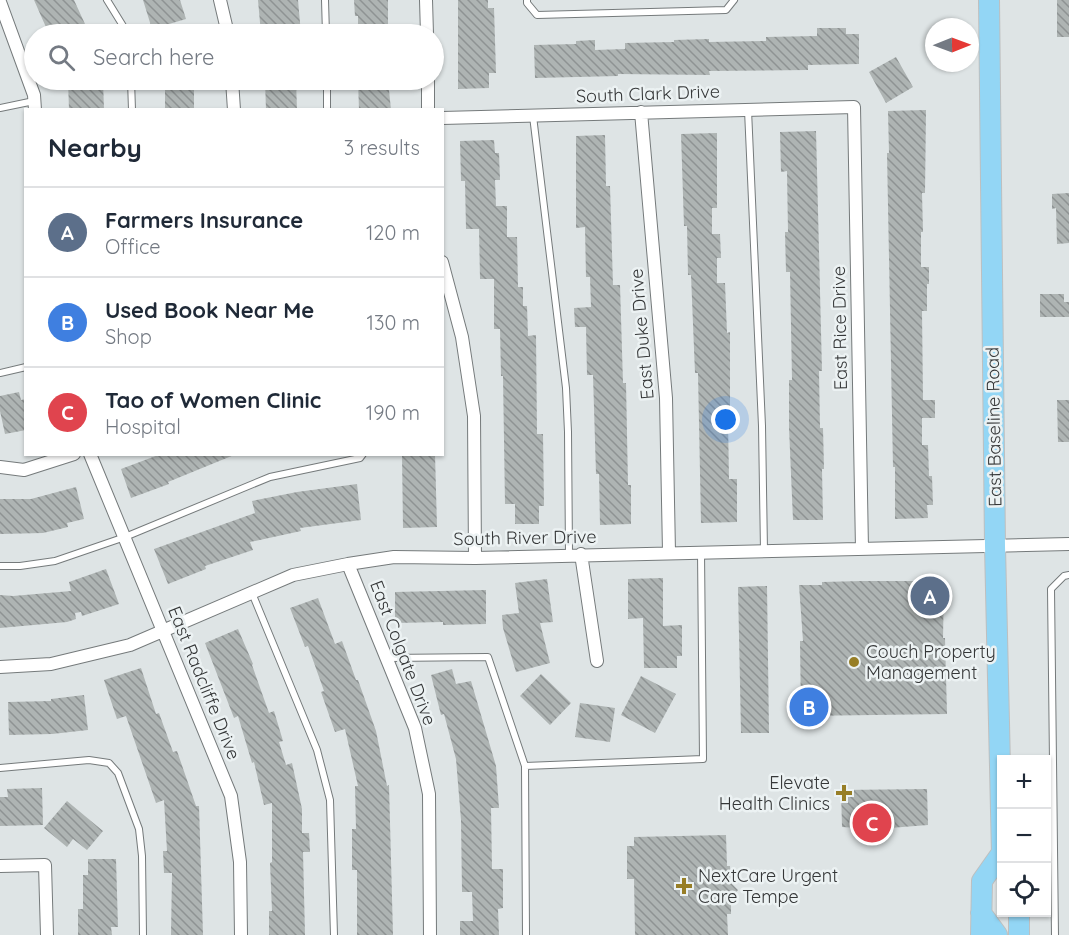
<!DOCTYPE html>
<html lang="en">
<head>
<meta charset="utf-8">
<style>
  body { margin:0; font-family:Quicksand,sans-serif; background:#f6f6f7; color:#1f2937 }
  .controls { position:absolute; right:18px; bottom:18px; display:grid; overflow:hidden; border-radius:0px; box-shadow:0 2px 4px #0004 }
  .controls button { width:54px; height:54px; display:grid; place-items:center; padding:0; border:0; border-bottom:2px solid #e0e1e3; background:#fff; color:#1f2937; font:30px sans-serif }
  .compass { position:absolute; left:925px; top:18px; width:54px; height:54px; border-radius:50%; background:#fff; box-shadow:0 2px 4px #0004; rotate:89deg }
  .you { position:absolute; left:726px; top:420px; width:21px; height:21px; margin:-15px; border:4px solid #fff; border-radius:50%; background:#1a73e8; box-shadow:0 0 0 9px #1a73e833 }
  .badge { display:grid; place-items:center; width:39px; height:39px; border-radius:50%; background:#0f766e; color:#fff; font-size:20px; font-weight:700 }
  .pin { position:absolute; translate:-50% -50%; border:3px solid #fff; box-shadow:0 2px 6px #0006 }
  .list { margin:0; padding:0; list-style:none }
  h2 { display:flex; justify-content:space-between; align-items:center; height:78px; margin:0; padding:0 24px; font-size:26px }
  h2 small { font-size:20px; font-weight:400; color:#747a83 }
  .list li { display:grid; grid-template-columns:39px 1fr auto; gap:18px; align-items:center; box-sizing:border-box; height:90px; padding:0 24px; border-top:2px solid #e0e1e3 }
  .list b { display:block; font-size:22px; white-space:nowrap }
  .list p { margin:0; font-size:20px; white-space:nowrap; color:#747a83 }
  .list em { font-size:20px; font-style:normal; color:#747a83 }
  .icon { flex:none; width:33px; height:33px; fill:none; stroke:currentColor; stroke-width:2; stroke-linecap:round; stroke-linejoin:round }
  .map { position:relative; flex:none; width:1069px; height:935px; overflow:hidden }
  .search { position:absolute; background:#fff; box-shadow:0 2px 4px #0004; left:24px; top:24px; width:420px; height:66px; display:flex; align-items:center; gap:15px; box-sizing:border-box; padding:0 21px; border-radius:33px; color:#747a83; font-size:22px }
  .panel { position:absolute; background:#fff; box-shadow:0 2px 4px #0004; left:24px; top:108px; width:420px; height:348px; border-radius:0px }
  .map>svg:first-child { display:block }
  .building { fill:url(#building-back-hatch) }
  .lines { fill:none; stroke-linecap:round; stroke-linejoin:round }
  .service-casing { stroke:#757a7b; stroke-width:8 }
  .minor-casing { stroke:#757a7b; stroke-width:14 }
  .primary-casing { stroke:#bebfbf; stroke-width:22 }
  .service { stroke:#fff; stroke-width:6 }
  .minor { stroke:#fff; stroke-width:12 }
  .primary { stroke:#93d6f5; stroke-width:20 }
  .poi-dot { fill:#977e26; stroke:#ecf2f3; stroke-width:2 }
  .labels { text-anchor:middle; stroke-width:5; stroke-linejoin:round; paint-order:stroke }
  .street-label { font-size:18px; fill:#353738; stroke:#ecf2f3 }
  .poi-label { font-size:18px; fill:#353738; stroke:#ecf2f3; text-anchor:start }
</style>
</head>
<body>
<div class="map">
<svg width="1069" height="935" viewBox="0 0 1069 935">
  <defs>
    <pattern id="building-back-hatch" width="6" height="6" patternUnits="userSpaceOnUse" patternTransform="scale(1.5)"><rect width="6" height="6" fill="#aeb4b3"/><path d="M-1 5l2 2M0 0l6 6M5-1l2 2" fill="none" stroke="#8e9393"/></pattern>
  </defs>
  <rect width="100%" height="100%" fill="#dee4e5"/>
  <path class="building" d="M34,0H74L85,24L61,34H49Z
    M143,0H180L186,19L152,29Z
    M258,0H298L301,34H261Z
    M354,0H388V33H358V16H355Z
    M458,0H488V8H494L496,73H489V88L458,89Z
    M1057,0H1069V37H1057Z
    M817,28H846V34H859V64L808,65V70L709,71L710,75L618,74V76L535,78L534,45L576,44V41L595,40V50L625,49V43L674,42V40L709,39V42L766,41V37L817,36Z
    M896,57L913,87L886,103L869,72Z
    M68,80H103L104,110H69Z
    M265,80H296L297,110H266Z
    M358,80H388L391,110H359Z
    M165,81H194V110H165Z
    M926,110L925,193H922L923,232H921V267H929V284H927V311H922L923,400H935V418H922V445H928L929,476H932L933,505H927L928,518L895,519V467H893L887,153H889L888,111Z
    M816,131L822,371H819L820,428H823L824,469H822L823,520H793L789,428V380H792L790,272H786L785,232H788L787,171L781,172L780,132Z
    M717,133V208H712V234H720L721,258H717V283H725L727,333L730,332V421H728L729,479H737V522L701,523L698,373H695L691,275H688L687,226H684L681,134Z
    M605,135L606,186H610L613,285H620L623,383H626L628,485H631V524L600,525L599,474H596L593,375H587L586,327H575L574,308L591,307L590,277H586L585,227L576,228V136Z
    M494,140L495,153H499L500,180H495L496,206H507V237H517L518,287H523V306H527L528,336L536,335L537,434H543L544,506H539V524H515V504H505L503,376H501L500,329H494V279H480L479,229H466L465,181H461L460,141Z
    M1069,193V243L1057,244L1056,208L1052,209V194Z
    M1040,294H1064V302H1069V317H1040Z
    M19,392L21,400L26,399V430L5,434L0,411V396Z
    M1057,400H1069V442H1058Z
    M161,454H234V455L168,482L169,484L131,498L121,469Z
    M402,454H435L437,527L403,528Z
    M357,484L361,520L300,528L301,531L250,542L253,550L205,566L206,569L168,584L154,549L255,513L252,501L297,492Z
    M76,487L84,519L67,523L68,527L43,533L0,534V499H31Z
    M106,569L119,604L82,616L81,612L75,613L76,619L67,622L0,628V595L13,596L71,591L69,582Z
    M663,578V626L682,625V656H677V668H644L643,618L628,619V579Z
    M547,579L553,622L540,623L550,663L516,672L503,628L502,615L519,613L515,583Z
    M862,581H921V584L944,583L943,638H945L947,714L801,716L800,641H803L799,585H822V582Z
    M767,586L769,733H741L738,587Z
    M486,590V624L443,625V622L395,623V592Z
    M318,598L335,644L342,641L356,680H358L376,731L387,786L389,785L393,935H357V870H352V829H356L355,786H358L345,729L335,732L321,692L324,691L308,646L305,647L290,608Z
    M238,629L253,664L252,665L269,713L274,711L283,741L279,742L286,765L292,763L302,809V833H309L310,852H303L305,935H269V911H272L270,863L272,862V803L264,805L254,762L252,763L238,716L234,718L205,643Z
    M141,668L156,714L159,713L173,752L177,751L196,806H199L203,935H171L172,873H164L163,851H167L164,800L156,803L126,716L117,719L104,680Z
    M452,669L456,684L471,681L496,766L499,808H491L492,869H503V908L498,909L499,935H460V921H473L472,892H462L461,820L456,759L444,714L441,715L431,675Z
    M541,674L571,703L550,725L520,696Z
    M641,676L676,694L655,733L621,715Z
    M84,695L88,730L52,734L9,735L8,702L51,701V699Z
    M580,703L615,708L610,742L575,737Z
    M42,788L43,825L0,826V797H8L7,789Z
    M927,789L928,825L877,829L842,827L841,790Z
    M67,801L103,831L87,850L73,839L67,847L44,828Z
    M726,835L727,866H730L731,883L738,890L731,898V914H727L728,935H635L634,879H627V846H634V837Z
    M88,859H116L118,927H111L112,935H78V909H83V875H88Z"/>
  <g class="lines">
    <defs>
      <path id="service" d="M107,0L128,34
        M325,0L326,34
        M527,0V3L537,15L726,10L734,0
        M131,80L132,110
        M327,80V110
        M0,108L34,101
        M748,110L762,426L764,551
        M533,116L566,388L568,432L569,554
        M0,373L26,367
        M0,566H20L55,561L125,537L270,477L360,458L363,454
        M252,593L317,750L330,800L334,935
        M387,658L488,657L525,766L526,935
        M525,766L703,759L701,552
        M0,768L89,760L109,763L118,773L139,829L142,856L143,935
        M1055,935L1051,589L1064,576L1069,575"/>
      <path id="minor" d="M220,0L228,34
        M426,0L427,34
        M0,2L34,95L35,110
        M232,80L234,110
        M428,80V110
        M641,112L666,398L669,552
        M442,118L854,107L862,549
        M442,262L462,337L474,416L475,558
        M90,454L231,796L240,862L241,935
        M0,467L24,470L74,454
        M581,554L597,661
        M348,564L415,728L429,794L430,935
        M0,667L51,664L130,645L293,575L348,564L394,557L475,558L1069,544
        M0,866L45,865L47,935"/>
      <path id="primary" d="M989,0L995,546L1002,855
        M1019,912V935
        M981,913L997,935
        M981,935L982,881L1001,854"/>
    </defs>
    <use href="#service" class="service-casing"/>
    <use href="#minor" class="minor-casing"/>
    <use href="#primary" class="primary-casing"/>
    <use href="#service" class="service"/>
    <use href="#minor" class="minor"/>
    <use href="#primary" class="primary"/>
  </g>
  <g class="poi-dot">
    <circle cx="854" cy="662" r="6"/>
    <path d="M841 784h6v6h6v6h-6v6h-6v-6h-6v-6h6z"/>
    <path d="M681 877h6v6h6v6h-6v6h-6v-6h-6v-6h6z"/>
  </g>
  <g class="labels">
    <g class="street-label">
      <text transform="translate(648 94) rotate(-2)" y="6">South Clark Drive</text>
      <text transform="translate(840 328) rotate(-91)" y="6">East Rice Drive</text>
      <text transform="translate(642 334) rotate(-95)" y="6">East Duke Drive</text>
      <text transform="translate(994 427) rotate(-91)" y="6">East Baseline Road</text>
      <text transform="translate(525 538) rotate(-1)" y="6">South River Drive</text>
      <text transform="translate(403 653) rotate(69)" y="6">East Colgate Drive</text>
      <text transform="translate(204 683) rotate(68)" y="6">East Radcliffe Drive</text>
    </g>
    <g class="poi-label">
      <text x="866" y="658">Couch Property<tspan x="866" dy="21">Management</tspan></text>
      <text x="830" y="789" text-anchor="end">Elevate<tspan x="830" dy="21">Health Clinics</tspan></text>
      <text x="698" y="882">NextCare Urgent<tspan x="698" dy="21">Care Tempe</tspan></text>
    </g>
  </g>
</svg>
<div class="controls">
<button>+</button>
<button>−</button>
<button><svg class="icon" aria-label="locate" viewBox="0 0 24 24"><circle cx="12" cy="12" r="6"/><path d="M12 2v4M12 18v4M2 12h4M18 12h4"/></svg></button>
</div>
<svg class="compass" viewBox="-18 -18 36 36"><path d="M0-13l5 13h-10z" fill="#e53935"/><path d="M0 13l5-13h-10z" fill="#747a83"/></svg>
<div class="you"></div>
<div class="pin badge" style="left:930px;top:596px;background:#5c6f8a">A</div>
<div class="pin badge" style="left:809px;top:707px;background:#3f7fe0">B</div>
<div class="pin badge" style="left:872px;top:823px;background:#e0444e">C</div>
<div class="search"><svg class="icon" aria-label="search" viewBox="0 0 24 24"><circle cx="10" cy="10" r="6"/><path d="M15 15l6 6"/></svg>Search here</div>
<section class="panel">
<h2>Nearby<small>3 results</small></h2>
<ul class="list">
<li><span class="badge" style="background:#5c6f8a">A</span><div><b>Farmers Insurance</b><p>Office</p></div><em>120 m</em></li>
<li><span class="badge" style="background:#3f7fe0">B</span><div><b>Used Book Near Me</b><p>Shop</p></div><em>130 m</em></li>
<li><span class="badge" style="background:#e0444e">C</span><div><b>Tao of Women Clinic</b><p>Hospital</p></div><em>190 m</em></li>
</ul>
</section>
</div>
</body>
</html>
